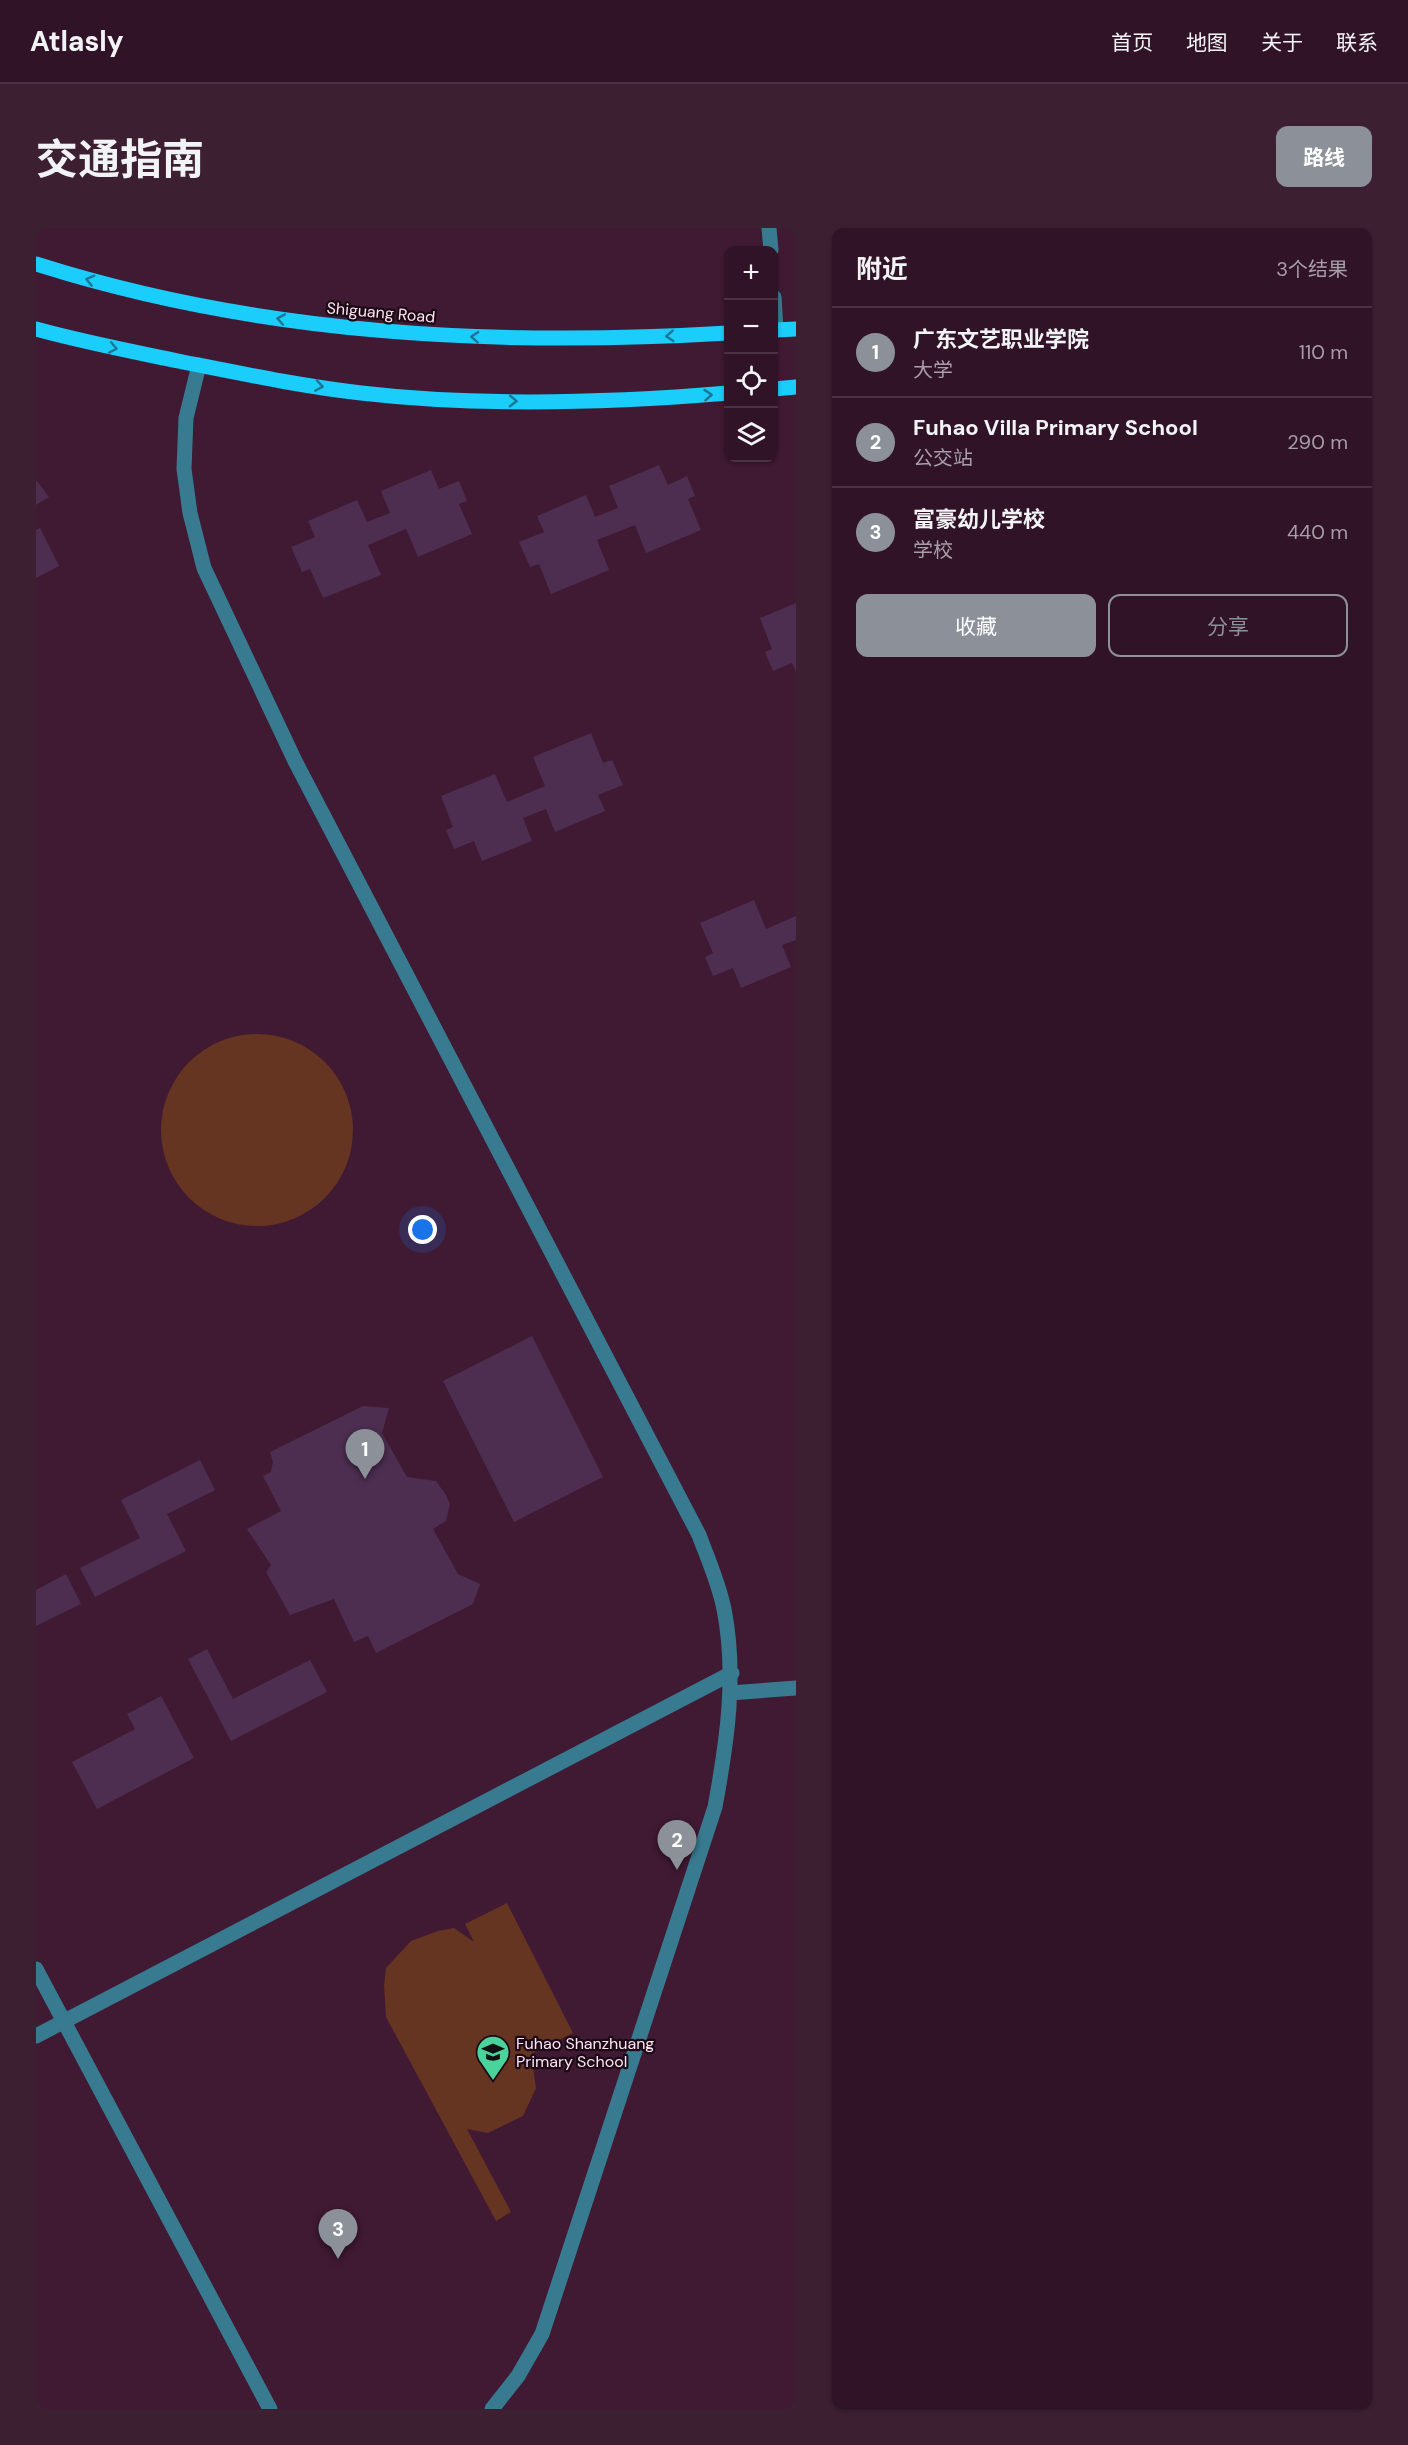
<!DOCTYPE html>
<html lang="zh">
<head>
<meta charset="utf-8">
<style>
  body { margin:0; font-family:"DM Sans","Noto Sans SC",sans-serif; background:#3c2032; color:#f1f3f6 }
  .controls { position:absolute; right:18px; top:18px; display:grid; overflow:hidden; border-radius:12px; box-shadow:0 2px 4px #0004 }
  .controls button { width:54px; height:54px; display:grid; place-items:center; padding:0; border:0; border-bottom:2px solid #4b3243; background:#301326; color:#f1f3f6; font:30px sans-serif }
  .you { position:absolute; left:387px; top:1002px; width:21px; height:21px; margin:-15px; border:4px solid #fff; border-radius:50%; background:#1a73e8; box-shadow:0 0 0 9px #1a73e833 }
  .badge { display:grid; place-items:center; width:39px; height:39px; border-radius:50%; background:#8c9099; color:#fff; font-size:20px; font-weight:700 }
  .pin { position:absolute; translate:-50% -50px; filter:drop-shadow(0 2px 3px #0008) }
  .pin::after { content:''; position:absolute; top:32px; width:21px; height:18px; background:inherit; clip-path:polygon(0 0,100% 0,50% 100%) }
  .list { margin:0; padding:0; list-style:none }
  h2 { display:flex; justify-content:space-between; align-items:center; height:78px; margin:0; padding:0 24px; font-size:26px }
  h2 small { font-size:20px; font-weight:400; color:#a89ea7 }
  .list li { display:grid; grid-template-columns:39px 1fr auto; gap:18px; align-items:center; box-sizing:border-box; height:90px; padding:0 24px; border-top:2px solid #4b3243 }
  .list b { display:block; font-size:22px; white-space:nowrap }
  .list p { margin:0; font-size:20px; white-space:nowrap; color:#a89ea7 }
  .list em { font-size:20px; font-style:normal; color:#a89ea7 }
  .actions { display:flex; gap:12px; padding:18px 24px }
  .actions a { flex:1; padding:14px 0; border:2px solid #8c9099; border-radius:12px; text-align:center; font-size:21px; color:#8c9099 }
  .actions .main { background:#8c9099; color:#fff }
  .icon { flex:none; width:33px; height:33px; fill:none; stroke:currentColor; stroke-width:2; stroke-linecap:round; stroke-linejoin:round }
  .map { position:relative; flex:none; width:760px; height:2181px; overflow:hidden; border-radius:12px }
  header { display:flex; align-items:center; gap:36px; box-sizing:border-box; height:84px; padding:0 30px; background:#301326; border-bottom:2px solid #4b3243 }
  header strong { font-size:28px }
  nav { display:flex; gap:33px; margin-inline-start:auto; font-size:21px }
  .intro { display:flex; align-items:center; justify-content:space-between; box-sizing:border-box; height:144px; padding:0 36px }
  h1 { margin:0; font-size:42px }
  .button { padding:15px 27px; border-radius:12px; background:#8c9099; color:#fff; font-size:21px; font-weight:700 }
  main { display:flex; gap:36px; padding:0 36px }
  aside { flex:1; background:#301326; border-radius:12px; box-shadow:0 2px 4px #0004 }
  .map>svg:first-child { display:block }
  .green { fill:#663521 }
  .building { fill:#4d2e51 }
  .lines { fill:none; stroke-linecap:round; stroke-linejoin:round }
  .minor { stroke:#387b91; stroke-width:15 }
  .major { stroke:#1acdfb; stroke-width:15 }
  .oneway { stroke:#1b7694 }
  .labels { text-anchor:middle; stroke-width:4.5; stroke-linejoin:round; paint-order:stroke }
  .street-label { font-size:16px; fill:#ffe4f3; stroke:#1c0b16 }
  .poi-label { font-size:16px; fill:#ffe4f3; stroke:#1c0b16; text-anchor:start }
</style>
</head>
<body>
<header>
<strong>Atlasly</strong>
<nav><a>首页</a><a>地图</a><a>关于</a><a>联系</a></nav>
</header>
<div class="intro"><h1>交通指南</h1><a class="button">路线</a></div>
<main>
<div class="map">
<svg width="760" height="2181" viewBox="0 0 760 2181">
  <rect width="100%" height="100%" fill="#401933"/>
  <path class="green" d="M125 902a96 96 0 1 1 192 0a96 96 0 1 1-192 0Z
    M471,1675L537,1805L495,1826L500,1860L487,1888L452,1905L431,1901L475,1984L460,1993L350,1789L348,1758L350,1740L375,1713L402,1703L418,1700L438,1714L429,1696Z"/>
  <path class="building" d="M623,237L632,257L651,248L659,268L652,271L665,302L610,325L599,297L561,312L573,342L515,366L503,336L494,339L483,314L508,304L501,288L550,267L559,289L582,280L573,258Z
    M395,242L403,261L423,253L431,273L423,276L436,306L382,329L370,301L332,317L345,347L287,370L274,341L266,344L255,319L279,309L272,293L321,272L331,294L354,285L345,263Z
    M0,252L13,269L0,277Z
    M4,300L23,338L0,350V302Z
    M760,375V444L756,435L737,443L729,424L736,421L724,390Z
    M555,505L567,535L576,532L587,557L562,567L569,583L519,604L510,581L487,590L496,613L446,633L438,613L418,621L410,602L417,599L405,568L459,546L471,574L509,558L497,529Z
    M718,672L730,701L760,688V712L746,717L755,739L705,760L697,740L677,748L669,729L677,725L664,695Z
    M496,1108L567,1249L478,1294L407,1153Z
    M327,1178L353,1180L346,1205L371,1249L400,1253L410,1267L414,1276L410,1293L397,1301L422,1346L444,1356L437,1376L340,1425L332,1408L318,1414L298,1371L254,1387L230,1344L235,1337L211,1301L245,1283L227,1248L235,1244L237,1234L234,1224Z
    M164,1232L179,1262L131,1286L150,1323L59,1369L44,1340L104,1310L85,1272Z
    M30,1346L45,1376L0,1398V1362Z
    M171,1421L197,1471L274,1432L291,1464L195,1513L152,1431Z
    M125,1468L158,1530L61,1581L36,1534L99,1501L91,1486Z"/>
  <g class="lines">
    <path class="minor" d="M733,0L735,22
      M738,69L740,102
      M163,137L150,190L148,241L154,285L168,340L259,533L663,1307C672,1331 683,1356 688,1381C701,1447 691,1514 679,1579L506,2106L482,2148L456,2181
      M694,1465L760,1460
      M0,1741L234,2181
      M0,1808L696,1445"/>
    <path class="major" d="M0,36C223,107 460,119 692,105
      M0,101C47,114 94,123 142,133C203,145 264,158 325,165C446,179 572,175 692,165
      M738,102L760,101
      M738,161L760,159"/>
  </g>
  <defs><path id="oneway-chevron" d="M-2-3.5L2.5 0L-2 3.5" fill="none" stroke-width="1.6" stroke-linecap="round" stroke-linejoin="round" transform="scale(1.5)"/></defs>
  <g class="oneway">
    <use href="#oneway-chevron" transform="translate(54 52) rotate(-166)"/>
    <use href="#oneway-chevron" transform="translate(245 91) rotate(-170)"/>
    <use href="#oneway-chevron" transform="translate(634 108) rotate(177)"/>
    <use href="#oneway-chevron" transform="translate(439 109) rotate(-177)"/>
    <use href="#oneway-chevron" transform="translate(77 120) rotate(11)"/>
    <use href="#oneway-chevron" transform="translate(283 158) rotate(9)"/>
    <use href="#oneway-chevron" transform="translate(672 167) rotate(-4)"/>
    <use href="#oneway-chevron" transform="translate(477 173) rotate(1)"/>
  </g>
  <defs>
    <symbol id="school-pin" viewBox="-11 -11 22 30"><path d="M0 17L-7.5 6A9.5 9.5 0 1 1 7.5 6Z" fill="#4ad49c" stroke="#1c0b16"/><path d="M0-5L7-2L0 1L-7-2ZM-4 1L0 2.5L4 1V4Q0 6-4 4Z" fill="#111"/></symbol>
  </defs>
  <g fill-rule="evenodd">
    <use href="#school-pin" x="438" y="1805" width="38" height="52"/>
  </g>
  <g class="labels">
    <g class="street-label">
      <text transform="translate(345 84) rotate(5)" y="6">Shiguang Road</text>
    </g>
    <g class="poi-label">
      <text x="480" y="1821">Fuhao Shanzhuang<tspan x="480" dy="18">Primary School</tspan></text>
    </g>
  </g>
</svg>
<div class="controls">
<button>+</button>
<button>−</button>
<button><svg class="icon" aria-label="locate" viewBox="0 0 24 24"><circle cx="12" cy="12" r="6"/><path d="M12 2v4M12 18v4M2 12h4M18 12h4"/></svg></button>
<button><svg class="icon" aria-label="layers" viewBox="0 0 24 24"><path d="M12 4l9 5-9 5-9-5zM3 14l9 5 9-5"/></svg></button>
</div>
<div class="you"></div>
<div class="pin badge" style="left:329px;top:1251px">1</div>
<div class="pin badge" style="left:641px;top:1642px">2</div>
<div class="pin badge" style="left:302px;top:2031px">3</div>
</div>
<aside>
<h2>附近<small>3个结果</small></h2>
<ul class="list">
<li><span class="badge">1</span><div><b>广东文艺职业学院</b><p>大学</p></div><em>110 m</em></li>
<li><span class="badge">2</span><div><b>Fuhao Villa Primary School</b><p>公交站</p></div><em>290 m</em></li>
<li><span class="badge">3</span><div><b>富豪幼儿学校</b><p>学校</p></div><em>440 m</em></li>
</ul>
<div class="actions"><a class="main">收藏</a><a>分享</a></div>
</aside>
</main>
</body>
</html>
